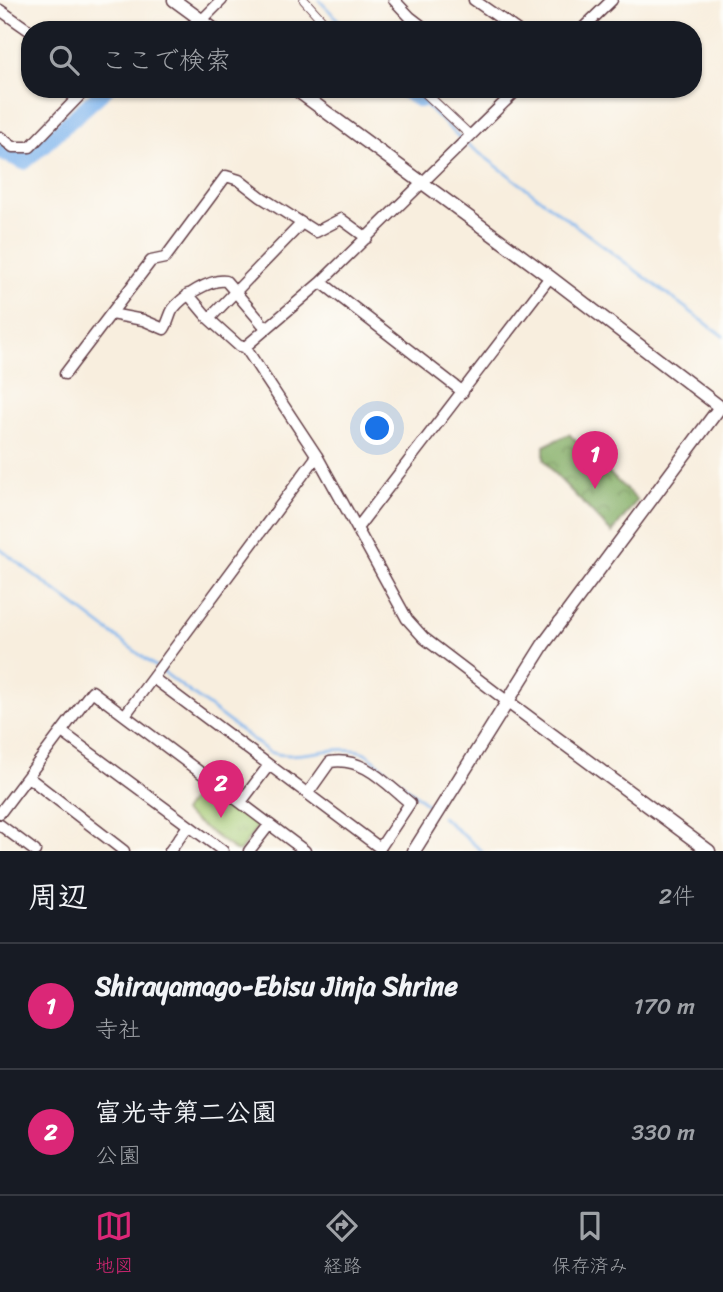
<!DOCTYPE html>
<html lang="ja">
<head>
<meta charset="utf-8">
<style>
  body { margin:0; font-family:Sriracha,"Klee One",sans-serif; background:#242831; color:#f1f3f6 }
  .you { position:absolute; left:378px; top:429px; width:24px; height:24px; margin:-18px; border:5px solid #fff; border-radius:50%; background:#1a73e8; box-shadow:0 0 0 10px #1a73e833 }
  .badge { display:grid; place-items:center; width:46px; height:46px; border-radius:50%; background:#db2777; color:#fff; font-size:23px; font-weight:700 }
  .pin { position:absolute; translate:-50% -58px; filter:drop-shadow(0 2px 4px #0008) }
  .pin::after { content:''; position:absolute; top:37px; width:24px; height:21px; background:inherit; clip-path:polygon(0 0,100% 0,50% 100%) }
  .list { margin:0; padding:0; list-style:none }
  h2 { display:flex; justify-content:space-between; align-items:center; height:91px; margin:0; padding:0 28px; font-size:30px }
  h2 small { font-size:23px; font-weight:400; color:#9ea1a6 }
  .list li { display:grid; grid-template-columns:46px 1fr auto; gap:21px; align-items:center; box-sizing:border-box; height:126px; padding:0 28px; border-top:2px solid #363941 }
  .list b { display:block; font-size:26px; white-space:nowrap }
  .list p { margin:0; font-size:23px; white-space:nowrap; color:#9ea1a6 }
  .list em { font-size:23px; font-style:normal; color:#9ea1a6 }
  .icon { flex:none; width:38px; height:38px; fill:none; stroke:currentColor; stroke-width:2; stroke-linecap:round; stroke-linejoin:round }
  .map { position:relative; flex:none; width:723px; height:851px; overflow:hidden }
  .search { position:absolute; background:#171b24; box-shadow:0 2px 5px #0004; left:21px; right:21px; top:21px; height:77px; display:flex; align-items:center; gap:18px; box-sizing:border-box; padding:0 24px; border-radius:28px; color:#9ea1a6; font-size:26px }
  .sheet { height:343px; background:#171b24 }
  nav { display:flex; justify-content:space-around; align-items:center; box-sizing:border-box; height:98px; border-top:2px solid #363941; background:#171b24; font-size:19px; color:#9ea1a6 }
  nav a { display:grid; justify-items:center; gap:4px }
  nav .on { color:#db2777 }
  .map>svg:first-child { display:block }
  .forest { fill:url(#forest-crowns); stroke:#676648; stroke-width:2 }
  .park { fill:url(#park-tufts); stroke:#787450; stroke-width:2 }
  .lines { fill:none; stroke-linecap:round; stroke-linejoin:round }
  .stream { stroke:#7eb4ed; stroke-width:2.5 }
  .river { stroke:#7eb4ed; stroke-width:16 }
  .pedestrian-casing { stroke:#643e46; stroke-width:10 }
  .minor-casing { stroke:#643e46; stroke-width:13 }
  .tertiary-casing { stroke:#643e46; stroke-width:15 }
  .pedestrian { stroke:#fff; stroke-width:8 }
  .minor { stroke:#fff; stroke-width:10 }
  .tertiary { stroke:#fff; stroke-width:12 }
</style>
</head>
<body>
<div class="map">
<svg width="723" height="851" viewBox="0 0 723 851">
  <defs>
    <pattern id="forest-crowns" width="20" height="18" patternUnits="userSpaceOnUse" patternTransform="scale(1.75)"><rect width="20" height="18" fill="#84ae66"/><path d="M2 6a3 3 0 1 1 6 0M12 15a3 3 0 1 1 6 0" fill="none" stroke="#6e8d54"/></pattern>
    <pattern id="park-tufts" width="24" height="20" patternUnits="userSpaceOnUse" patternTransform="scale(1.75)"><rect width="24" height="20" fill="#a6ca74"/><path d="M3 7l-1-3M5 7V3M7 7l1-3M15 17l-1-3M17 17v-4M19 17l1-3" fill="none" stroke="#90ad65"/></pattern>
  </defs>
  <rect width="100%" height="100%" fill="#fdfcf7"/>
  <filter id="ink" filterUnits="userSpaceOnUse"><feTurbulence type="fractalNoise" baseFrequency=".0143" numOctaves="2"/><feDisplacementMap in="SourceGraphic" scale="14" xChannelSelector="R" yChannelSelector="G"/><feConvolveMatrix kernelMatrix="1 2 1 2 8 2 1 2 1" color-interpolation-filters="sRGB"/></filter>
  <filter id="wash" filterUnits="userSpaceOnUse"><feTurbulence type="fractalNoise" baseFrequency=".00686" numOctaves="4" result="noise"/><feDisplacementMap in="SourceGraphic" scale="28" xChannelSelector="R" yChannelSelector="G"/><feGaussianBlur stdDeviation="1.57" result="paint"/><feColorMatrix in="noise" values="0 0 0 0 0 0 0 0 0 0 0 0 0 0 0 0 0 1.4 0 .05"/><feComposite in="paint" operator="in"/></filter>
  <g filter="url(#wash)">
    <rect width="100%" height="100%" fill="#f8eede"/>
    <path class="forest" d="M569,434L637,500L612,533L553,472L544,459V446Z"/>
    <path class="park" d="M204,781L260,823L240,851H236L183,812Z"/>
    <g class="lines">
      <path class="stream" d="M319,0L348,30
        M412,89L420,100L461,139
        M466,143L723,336
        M0,549L156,667
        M162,671L269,752C301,762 334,742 366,753L434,810
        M442,817L482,851"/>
      <path class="river" d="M402,89L420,100
        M0,151L24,162L106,89"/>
    </g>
  </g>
  <g filter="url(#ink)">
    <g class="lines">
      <defs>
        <path id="pedestrian" d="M304,0L331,30
          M421,89L471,136"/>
        <path id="minor" d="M394,0L410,17L427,30
          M474,0L517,30
          M0,10L30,31
          M184,30L202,20L222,0
          M581,30L612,0
          M0,137L13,147H30L86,89
          M321,282L463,392
          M188,294L209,319L239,346L245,347
          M111,314L143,320L164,329C169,322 169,315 173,309C182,297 211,278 226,281L266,328
          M209,319L302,223
          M65,374L151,261L165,258L226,176L239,180L261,197L316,232L341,219L367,238
          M358,527L550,277
          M153,678L380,848L410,803C386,784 363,756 330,762L308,793
          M508,702L424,638L407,619L317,456L245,347L321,282L518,89
          M125,715L317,456
          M62,732L223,851
          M28,777L124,851
          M241,802L269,765
          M0,813L92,691L305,851
          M0,825L35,851
          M170,851L188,826
          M249,851L269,825"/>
        <path id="tertiary" d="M174,0L215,30
          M295,89L550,277L720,407L543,645L414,851
          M508,702L709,851"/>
      </defs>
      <use href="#pedestrian" class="pedestrian-casing"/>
      <use href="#minor" class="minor-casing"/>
      <use href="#tertiary" class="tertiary-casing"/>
      <use href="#pedestrian" class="pedestrian"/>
      <use href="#minor" class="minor"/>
      <use href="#tertiary" class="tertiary"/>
    </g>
  </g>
</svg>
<div class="you"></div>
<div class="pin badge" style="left:595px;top:489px">1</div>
<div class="pin badge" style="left:221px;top:818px">2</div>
<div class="search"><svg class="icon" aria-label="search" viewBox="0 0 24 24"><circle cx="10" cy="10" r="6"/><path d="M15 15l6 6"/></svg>ここで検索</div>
</div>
<section class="sheet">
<h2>周辺<small>2件</small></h2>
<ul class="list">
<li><span class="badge">1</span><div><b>Shirayamago-Ebisu Jinja Shrine</b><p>寺社</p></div><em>170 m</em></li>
<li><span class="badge">2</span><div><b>富光寺第二公園</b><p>公園</p></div><em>330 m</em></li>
</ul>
</section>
<nav>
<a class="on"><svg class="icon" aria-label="map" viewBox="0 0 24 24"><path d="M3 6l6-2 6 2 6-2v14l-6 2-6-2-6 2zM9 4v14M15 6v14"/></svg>地図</a>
<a><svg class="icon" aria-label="directions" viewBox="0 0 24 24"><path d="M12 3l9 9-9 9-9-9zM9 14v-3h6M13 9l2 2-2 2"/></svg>経路</a>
<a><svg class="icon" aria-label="saved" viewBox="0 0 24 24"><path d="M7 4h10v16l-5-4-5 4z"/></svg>保存済み</a>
</nav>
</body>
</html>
